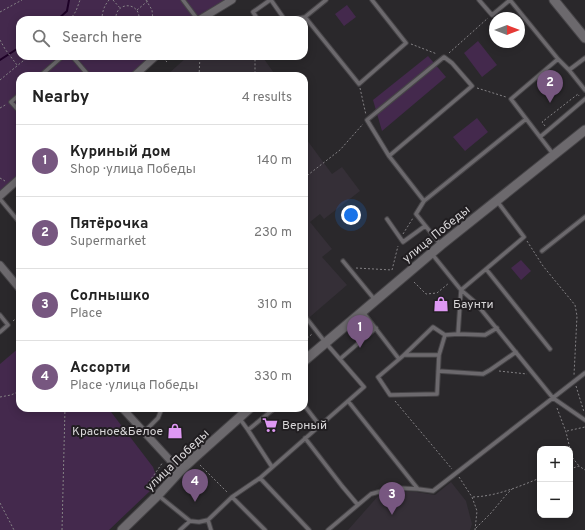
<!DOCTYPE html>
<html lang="en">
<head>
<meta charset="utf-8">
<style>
  body { margin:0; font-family:Overpass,sans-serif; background:#f6f6f6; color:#222 }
  .controls { position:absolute; right:12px; bottom:12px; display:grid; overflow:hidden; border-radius:8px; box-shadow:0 2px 10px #0003 }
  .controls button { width:36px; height:36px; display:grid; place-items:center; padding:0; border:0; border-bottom:1px solid #e0e0e0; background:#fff; color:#222; font:20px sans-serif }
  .compass { position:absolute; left:489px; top:12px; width:36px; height:36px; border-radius:50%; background:#fff; box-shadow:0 2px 10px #0003; rotate:90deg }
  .you { position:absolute; left:351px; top:215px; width:14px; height:14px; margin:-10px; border:3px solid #fff; border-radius:50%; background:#1a73e8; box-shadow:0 0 0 6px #1a73e833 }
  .badge { display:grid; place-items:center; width:26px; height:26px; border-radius:50%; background:#775780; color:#fff; font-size:13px; font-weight:700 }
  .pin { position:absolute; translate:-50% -33px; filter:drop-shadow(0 1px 2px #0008) }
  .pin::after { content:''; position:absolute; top:21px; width:14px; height:12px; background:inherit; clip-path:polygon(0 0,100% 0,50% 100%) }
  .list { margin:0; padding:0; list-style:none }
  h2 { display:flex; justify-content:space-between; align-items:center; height:52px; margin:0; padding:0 16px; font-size:17px }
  h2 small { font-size:13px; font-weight:400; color:#767676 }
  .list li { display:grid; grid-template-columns:26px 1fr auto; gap:12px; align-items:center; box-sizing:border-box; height:72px; padding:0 16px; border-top:1px solid #e0e0e0 }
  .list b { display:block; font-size:15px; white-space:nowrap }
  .list p { margin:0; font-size:13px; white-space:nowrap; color:#767676 }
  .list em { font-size:13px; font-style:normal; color:#767676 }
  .icon { flex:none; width:22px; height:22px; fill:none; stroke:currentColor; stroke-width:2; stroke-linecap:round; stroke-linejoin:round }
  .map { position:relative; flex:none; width:585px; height:530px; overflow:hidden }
  .search { position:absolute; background:#fff; box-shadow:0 2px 10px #0003; left:16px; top:16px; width:292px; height:44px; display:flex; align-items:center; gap:10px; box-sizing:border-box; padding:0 14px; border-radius:12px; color:#767676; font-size:15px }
  .panel { position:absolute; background:#fff; box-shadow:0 2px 10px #0003; left:16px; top:72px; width:292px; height:340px; border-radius:12px }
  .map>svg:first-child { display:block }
  .built { fill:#352f37 }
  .green { fill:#44294d }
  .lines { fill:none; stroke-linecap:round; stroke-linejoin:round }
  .stream { stroke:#1d0026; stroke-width:2 }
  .service-casing { stroke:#464447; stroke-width:5.5 }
  .minor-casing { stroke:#464447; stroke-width:9 }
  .tertiary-casing { stroke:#464447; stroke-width:11 }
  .path { stroke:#848285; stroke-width:1; stroke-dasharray:2 2; stroke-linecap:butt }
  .service { stroke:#6c696d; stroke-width:3.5 }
  .minor { stroke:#6c696d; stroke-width:7 }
  .tertiary { stroke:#6c696d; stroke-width:9 }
  .labels { text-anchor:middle; stroke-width:4; stroke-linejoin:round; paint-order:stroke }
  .street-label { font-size:12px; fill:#d9d7d9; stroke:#211e21 }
  .poi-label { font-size:12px; fill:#d9d7d9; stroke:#211e21; text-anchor:start }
</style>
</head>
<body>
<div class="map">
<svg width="585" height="530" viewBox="0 0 585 530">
  <rect width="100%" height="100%" fill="#2a282b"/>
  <path class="built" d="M188,56H262L276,76H166Z
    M304,136L332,174L342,167L360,191L324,219L320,214L310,222L332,249L322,257L347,285L304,322Z
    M451,482L466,501L472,524L470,530H348L379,495L398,491L417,492L435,495Z"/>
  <path class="green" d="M0,0H227L211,8L195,20H20V56H154L131,76H20V175L0,193Z
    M347,5L356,17L344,26L335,14Z
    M478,41L497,65L482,77L464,53Z
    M428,56L446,77L382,131L373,100Z
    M477,118L488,132L465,151L453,137Z
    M521,260L531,271L521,280L511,268Z
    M20,347V408H108L153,467L156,475L155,482L150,491L109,530H0V364Z"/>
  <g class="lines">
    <path class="stream" d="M57,20L67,11L69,0
      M0,60L20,47"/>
    <defs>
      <path id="service" d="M183,0L198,20
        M271,0L285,20
        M479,0L492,15L510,0
        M510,0L558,59
        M305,17L359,84L406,43L372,0
        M258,20L253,12L270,0
        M290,20L305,17L326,0
        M72,56L89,76
        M569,70L585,90
        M40,76L63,56
        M20,94L11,102L20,112
        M540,137L585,99
        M553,154L511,99L558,59L569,70L585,58
        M389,156L472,86L452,63L444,57L367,120L389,156L424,201L416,214L440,244
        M0,199L20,223
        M424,201L526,119
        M497,201L524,237L486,269L550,349
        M387,219L403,242L425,226
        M542,251L585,217
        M432,254L461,290L475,302L553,398L585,420
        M343,261L375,300
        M363,312L399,359
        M0,315L8,325L0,332
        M458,334L485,335L497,328
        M404,355L378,377L390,395L437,394L439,355L445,335
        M439,355H404L433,327L445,335L458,334L461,290L486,269
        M340,359L376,328
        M438,371L483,374L490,370L516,352
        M348,401L418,489L433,491L585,373
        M304,405L320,426
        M240,419L248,430L272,467
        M248,430L275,408
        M144,432L158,418L162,408
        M305,438L342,486L358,505
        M260,478L309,530
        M159,496L190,521L199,522L208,520L232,497L260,478L364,387L325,342L304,315
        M232,497L265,530
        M208,520L211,530
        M180,530L190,521
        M328,530L371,494L382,491L397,488L418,489"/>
      <path id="minor" d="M199,20L232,0
        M134,76L156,56
        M0,196L20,178
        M0,265L20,289
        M122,408L180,471"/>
      <path id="tertiary" d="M554,0L585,38
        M304,361L441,245L585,130
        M122,530L158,495L180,471L194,458L250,408"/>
    </defs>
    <use href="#service" class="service-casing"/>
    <use href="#minor" class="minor-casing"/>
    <use href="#tertiary" class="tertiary-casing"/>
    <path class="path" d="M113,0L120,8
      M146,0L152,10L153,20
      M137,10L149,0
      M0,12L22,0
      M70,20L76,11L80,0
      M102,20C102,12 104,6 109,0
      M116,20C114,1 141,1 139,20
      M0,40L5,49L17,65
      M411,44L437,54
      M449,53L488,18
      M253,56L255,59V76
      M163,58L167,62
      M199,76L200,56
      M0,80L29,56
      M360,88L366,115
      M477,88L506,97
      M0,108L7,104
      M545,126L542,122L578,94L579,96
      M0,178L5,181
      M304,178L340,150L363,124
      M403,234L413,218
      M527,241L543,266L575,305L577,316L574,375
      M356,268L392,270L398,246
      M414,282L426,294L437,293L449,283
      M13,321L20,315
      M304,341L312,334
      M499,371L527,374
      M576,386L584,412
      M0,397L11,395L20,391
      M395,401L452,469
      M557,408L566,432L572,457L579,466
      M567,431L585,427
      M200,465L228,493
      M570,469L579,466L585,470
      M459,477L472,497L477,511L475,530
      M147,485L163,462
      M473,497C497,496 518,487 540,478
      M0,503L14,530
      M476,528L491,513L506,495L512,489
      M62,530L65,408"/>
    <use href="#service" class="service"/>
    <use href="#minor" class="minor"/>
    <use href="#tertiary" class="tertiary"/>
  </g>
  <defs>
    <symbol id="shop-bare" viewBox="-9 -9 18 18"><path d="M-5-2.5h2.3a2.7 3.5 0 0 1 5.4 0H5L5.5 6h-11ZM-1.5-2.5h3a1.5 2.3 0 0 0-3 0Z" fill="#de98f3" stroke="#211e21" stroke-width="2.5" paint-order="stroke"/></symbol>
    <symbol id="supermarket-bare" viewBox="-9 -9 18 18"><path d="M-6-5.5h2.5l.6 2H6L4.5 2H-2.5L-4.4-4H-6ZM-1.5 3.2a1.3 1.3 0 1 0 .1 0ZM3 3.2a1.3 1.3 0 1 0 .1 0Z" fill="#de98f3" stroke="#211e21" stroke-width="2.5" paint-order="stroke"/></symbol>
  </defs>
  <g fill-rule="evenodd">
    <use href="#shop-bare" x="430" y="293" width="22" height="22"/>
    <use href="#supermarket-bare" x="259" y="414" width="22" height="22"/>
    <use href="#shop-bare" x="164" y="420" width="22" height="22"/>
  </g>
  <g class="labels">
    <g class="street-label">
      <text transform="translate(436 234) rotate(-39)" y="4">улица Победы</text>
      <text transform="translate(177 460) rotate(-44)" y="4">улица Победы</text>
    </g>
    <g class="poi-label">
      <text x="453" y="308">Баунти</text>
      <text x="282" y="429">Верный</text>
      <text x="163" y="435" text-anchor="end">Красное&amp;Белое</text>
    </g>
  </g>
</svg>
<div class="controls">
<button>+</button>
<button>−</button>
</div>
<svg class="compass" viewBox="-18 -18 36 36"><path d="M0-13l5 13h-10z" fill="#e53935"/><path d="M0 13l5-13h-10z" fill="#767676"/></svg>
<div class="you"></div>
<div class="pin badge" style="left:360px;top:348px">1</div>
<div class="pin badge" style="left:550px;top:103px">2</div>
<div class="pin badge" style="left:392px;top:515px">3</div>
<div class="pin badge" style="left:195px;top:502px">4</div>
<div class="search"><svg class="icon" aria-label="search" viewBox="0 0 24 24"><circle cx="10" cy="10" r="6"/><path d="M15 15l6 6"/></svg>Search here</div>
<section class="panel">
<h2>Nearby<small>4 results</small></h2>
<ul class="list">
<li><span class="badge">1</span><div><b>Куриный дом</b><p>Shop · улица Победы</p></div><em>140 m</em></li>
<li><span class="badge">2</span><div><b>Пятёрочка</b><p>Supermarket</p></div><em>230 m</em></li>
<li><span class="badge">3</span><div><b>Солнышко</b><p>Place</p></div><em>310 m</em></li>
<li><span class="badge">4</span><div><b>Ассорти</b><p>Place · улица Победы</p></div><em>330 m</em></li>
</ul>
</section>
</div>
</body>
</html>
